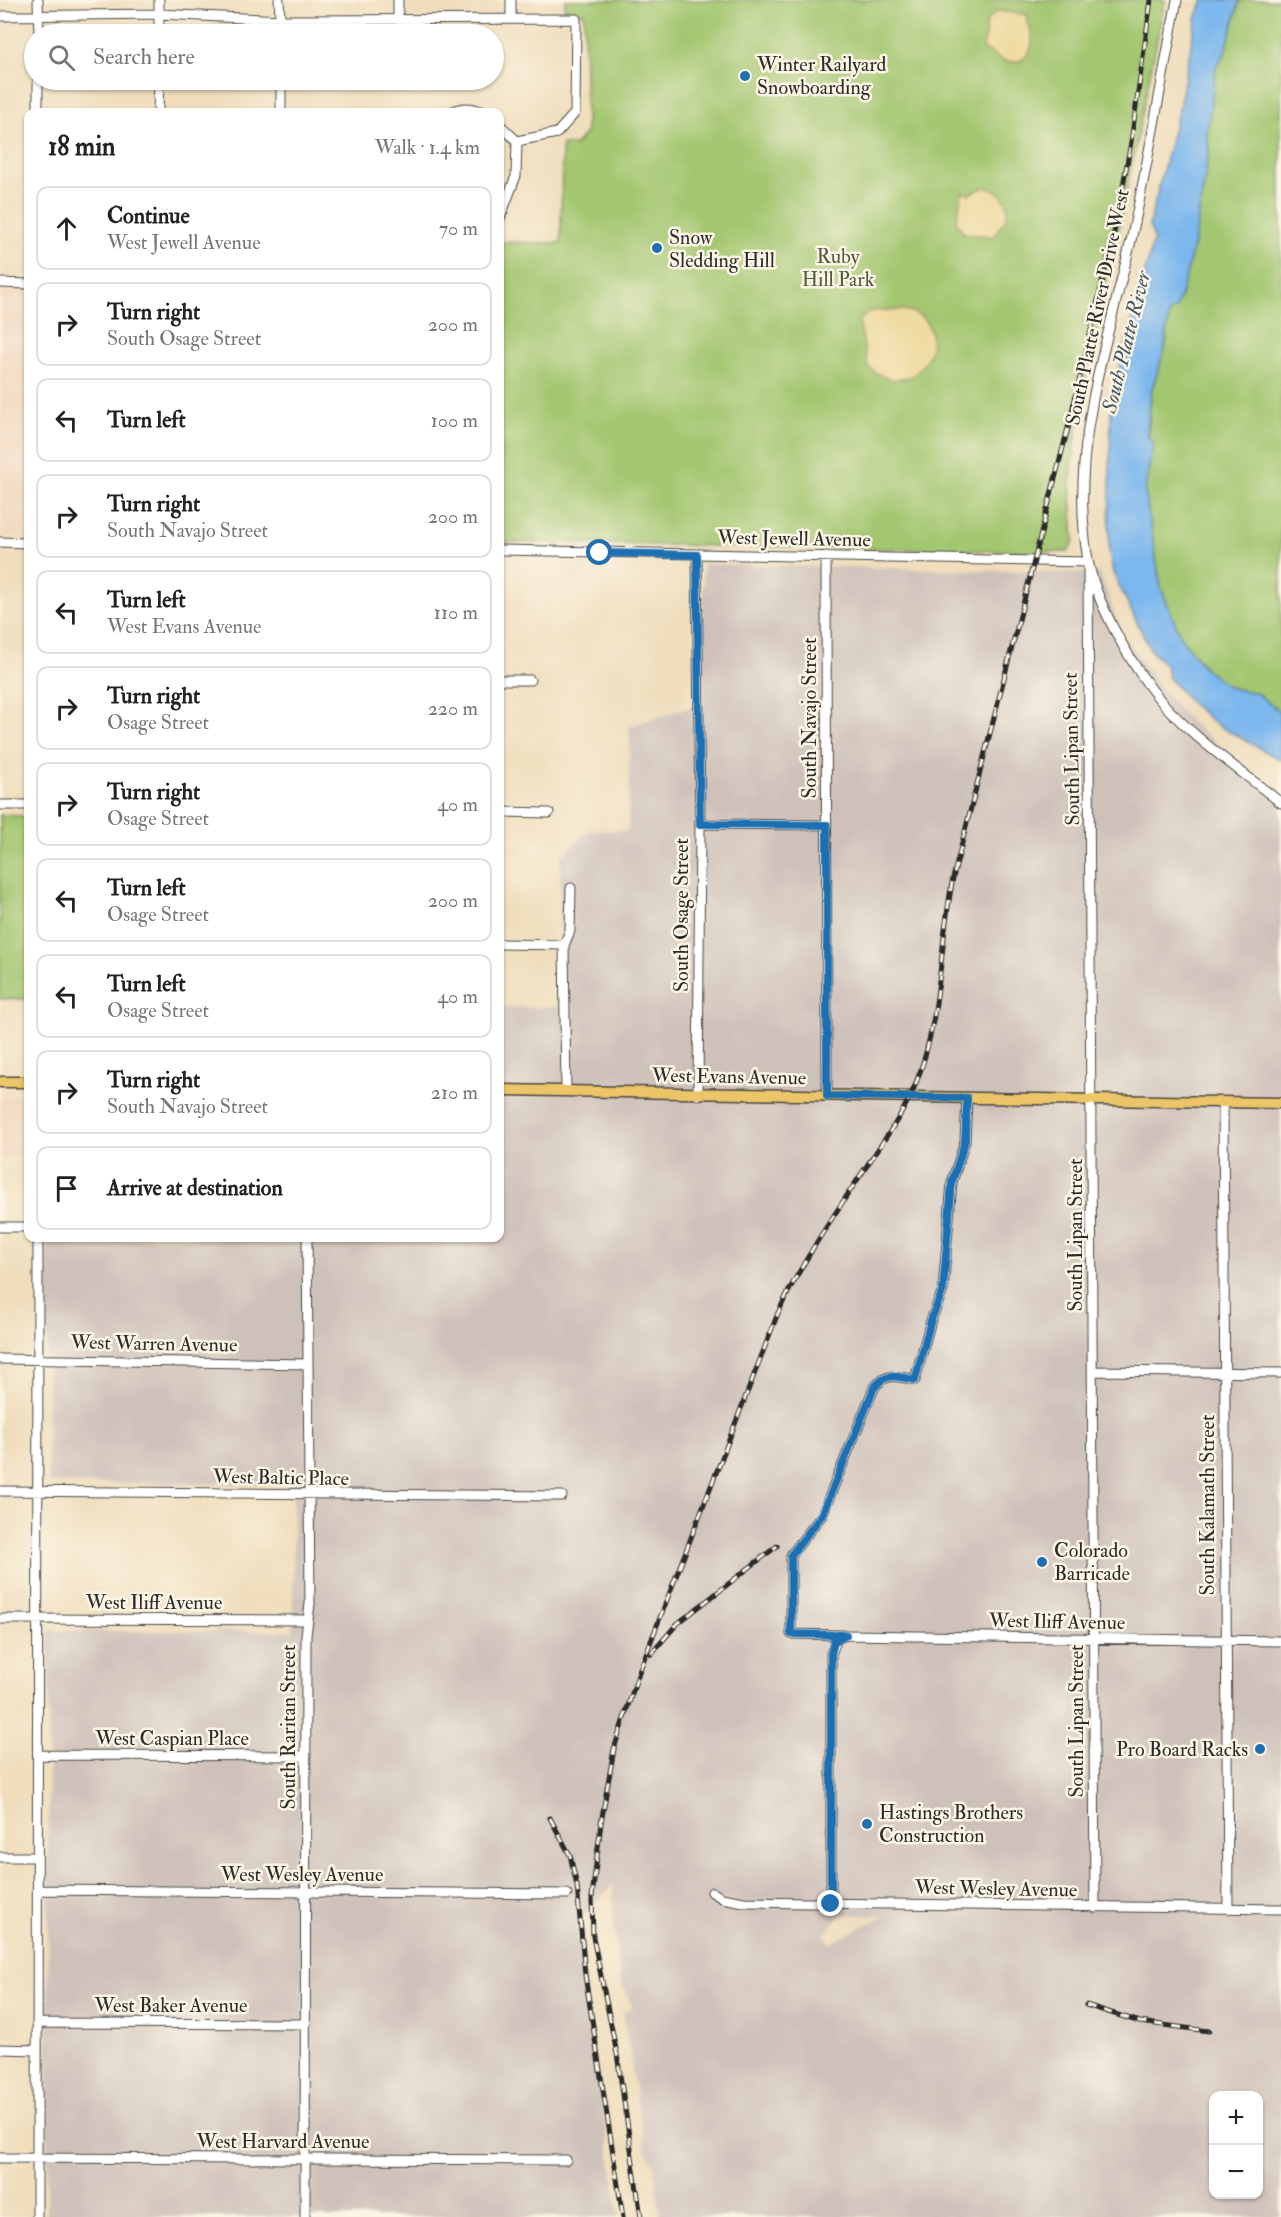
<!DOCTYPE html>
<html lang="en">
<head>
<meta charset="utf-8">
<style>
  body { margin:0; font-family:"IM FELL Double Pica",serif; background:#f2f2f2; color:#222 }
  .controls { position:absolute; right:18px; bottom:18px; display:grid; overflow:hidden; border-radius:12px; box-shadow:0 2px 4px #0004 }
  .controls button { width:54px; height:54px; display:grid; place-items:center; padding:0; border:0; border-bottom:2px solid #e0e0e0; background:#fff; color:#222; font:30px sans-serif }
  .stop { position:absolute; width:18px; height:18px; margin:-14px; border:4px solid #1f6fb2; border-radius:50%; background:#fff }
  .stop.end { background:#1f6fb2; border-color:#fff; box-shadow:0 2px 6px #0008 }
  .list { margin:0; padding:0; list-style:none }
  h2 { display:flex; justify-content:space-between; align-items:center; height:78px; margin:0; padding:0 24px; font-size:26px }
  h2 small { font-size:20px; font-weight:400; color:#767676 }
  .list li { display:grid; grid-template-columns:39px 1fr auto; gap:18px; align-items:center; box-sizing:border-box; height:84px; margin:0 12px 12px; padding:0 12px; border:2px solid #e0e0e0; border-radius:12px }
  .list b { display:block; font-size:22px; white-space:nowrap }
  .list p { margin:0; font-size:20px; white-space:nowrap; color:#767676 }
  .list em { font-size:20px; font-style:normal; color:#767676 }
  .icon { flex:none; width:33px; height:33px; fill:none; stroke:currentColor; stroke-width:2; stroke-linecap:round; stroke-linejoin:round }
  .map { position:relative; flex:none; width:1281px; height:2217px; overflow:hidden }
  .search { position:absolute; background:#fff; box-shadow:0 2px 4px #0004; left:24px; top:24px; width:480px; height:66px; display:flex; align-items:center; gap:15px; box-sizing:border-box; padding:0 21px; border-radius:33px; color:#767676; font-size:22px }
  .panel { position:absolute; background:#fff; box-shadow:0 2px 4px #0004; left:24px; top:108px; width:480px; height:1134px; border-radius:12px }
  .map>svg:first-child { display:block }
  .built { fill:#f1d5bd }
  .industrial { fill:#cec1ba; fill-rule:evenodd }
  .green { fill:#a3c670; stroke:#67784e; stroke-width:1.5 }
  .sand { fill:#eeda9e; stroke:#8c8264; stroke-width:1.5 }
  .water { fill:#7bb7ed; stroke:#53718c; stroke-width:1.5 }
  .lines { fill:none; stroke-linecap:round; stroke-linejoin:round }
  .minor-casing { stroke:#484641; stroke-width:11 }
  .major-casing { stroke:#484641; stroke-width:13 }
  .minor { stroke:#fff; stroke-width:9 }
  .major { stroke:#ecc569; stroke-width:10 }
  .rail-casing { stroke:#2b2b2b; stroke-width:5 }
  .rail { stroke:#fcf5e5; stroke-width:3; stroke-dasharray:9; stroke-linecap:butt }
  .route { stroke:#1f6fb2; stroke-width:8 }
  .poi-dot { fill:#1f6fb2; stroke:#fcf5e5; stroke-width:2 }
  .labels { text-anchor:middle; stroke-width:5; stroke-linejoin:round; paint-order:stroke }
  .poi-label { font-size:20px; fill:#2b2b2b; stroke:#fcf5e5; text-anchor:start }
  .park-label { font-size:20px; fill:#4f5a40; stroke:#fcf5e5 }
  .street-label { font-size:20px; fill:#2b2b2b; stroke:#fcf5e5 }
  .water-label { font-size:21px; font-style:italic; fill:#435565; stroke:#fcf5e5 }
</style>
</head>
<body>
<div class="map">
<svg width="1281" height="2217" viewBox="0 0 1281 2217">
  <rect width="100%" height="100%" fill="#fcf5e5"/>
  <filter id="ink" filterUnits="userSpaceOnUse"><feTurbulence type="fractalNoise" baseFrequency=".0167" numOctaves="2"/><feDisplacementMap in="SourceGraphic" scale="12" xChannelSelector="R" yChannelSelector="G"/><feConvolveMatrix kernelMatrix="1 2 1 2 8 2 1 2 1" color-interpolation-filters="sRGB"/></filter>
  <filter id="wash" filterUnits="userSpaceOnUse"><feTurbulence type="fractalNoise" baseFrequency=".008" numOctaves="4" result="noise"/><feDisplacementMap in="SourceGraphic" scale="24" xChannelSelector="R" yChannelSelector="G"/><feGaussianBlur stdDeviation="1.35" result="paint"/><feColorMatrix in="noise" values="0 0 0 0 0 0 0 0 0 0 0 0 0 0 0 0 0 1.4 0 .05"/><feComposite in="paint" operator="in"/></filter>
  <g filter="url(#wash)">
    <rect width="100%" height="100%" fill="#efddbb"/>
    <path class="built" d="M0,288H24L28,293V526L23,535H0Z
      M0,1097H20L24,1100V1157H0Z"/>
    <path class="industrial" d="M703,564L1100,573L1121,632L1158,686L1191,722L1281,795V2217H660L654,2167L645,2149L623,2012L633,2008L620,1980L613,1917V1885L576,1923L619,2217H47L49,1631H293V1484L48,1483L47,1238H500V1007H558L561,857L589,830L628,831L630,726L703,703ZM840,1915H884L829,1944L824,1934ZM1214,2096H1258V2194H1214Z"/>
    <path class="green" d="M565,0H1165L1100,323L1079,409L1070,483L1074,540L1068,552L500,542V242L561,243L562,145H575L586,133L584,13L565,11Z
      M1240,0H1281V713L1256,693L1231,688L1206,670L1181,638L1161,588L1145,492L1151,392L1165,348L1169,313L1176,308L1182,292L1195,238L1209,150L1207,133L1216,67L1225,53Z
      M0,815L22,816L27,821L28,999H0Z"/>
    <path class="sand" d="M998,11L1028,15L1027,23C1039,39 1030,68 1005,61C996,59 993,51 983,50L987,20Z
      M985,187C1001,190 1013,204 1005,220C1001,227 996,229 995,237L964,233L956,222L962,192L969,194Z
      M870,311C882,311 901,307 912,312C956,328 919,410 868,367L859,321Z"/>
    <path class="water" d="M1203,0H1240L1225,53L1216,67L1207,133L1209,150L1195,238L1182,292L1176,308L1169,313L1165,348L1151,392L1147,435L1153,443L1145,492L1161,588L1181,638L1206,670L1231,688L1256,693L1279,711L1281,760L1217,725L1191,703L1168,677L1166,665L1151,651L1113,573L1109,550L1111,410L1117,377L1154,238L1149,226L1180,103L1196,19Z"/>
  </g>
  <g filter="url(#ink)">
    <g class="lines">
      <defs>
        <path id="minor" d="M38,0L39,34
          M159,0V34
          M279,0L281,34
          M398,0V17
          M511,0V17
          M1177,0C1162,78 1149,158 1132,236C1108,342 1068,450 1088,560C1095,600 1127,657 1152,690C1184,732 1239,769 1281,803
          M0,16L159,14L281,20L576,19L575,113L557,133L517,141
          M281,80V112
          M38,112V80
          M158,112L159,80
          M451,112C462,106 472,107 483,112
          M500,125L517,141L516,176L500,218
          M0,283L28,284
          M0,542L28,543
          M500,550L1088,562L1095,1908
          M697,555L700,824L698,1095
          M826,556L827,1096
          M500,680H530
          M0,805H28
          M500,812L549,813
          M700,824L827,825
          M500,944L564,945
          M566,1091L564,945L570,931L571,888
          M1223,1102L1228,1909
          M0,1227H28
          M0,1359L307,1364
          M1094,1371L1281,1373
          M0,1491L562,1496
          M0,1619L308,1620
          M843,1635L791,1634V1555L822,1515L874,1388C886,1372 897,1376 915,1380L931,1320L943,1290L952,1182L965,1141L967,1098
          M38,1755L306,1756
          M0,1857H37
          M37,1890L567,1894
          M712,1892L722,1898L744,1902L1281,1909
          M831,1904V1654L837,1639L846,1635L1281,1641
          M37,2023L306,2024
          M0,2049L37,2050
          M0,2158L566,2160
          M37,2217L38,1238
          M305,2217L306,1635L310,1604L307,1238"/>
        <path id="major" d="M0,1082H28
          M500,1090L1281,1103"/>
      </defs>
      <use href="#minor" class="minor-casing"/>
      <use href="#major" class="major-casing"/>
      <use href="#minor" class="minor"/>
      <use href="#major" class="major"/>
      <defs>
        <path id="rail" d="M651,1654L677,1624L777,1546
          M550,1818L570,1855L577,1886L585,1975L623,2217
          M1086,2005L1140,2022L1209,2031
          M641,2217L617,2054L593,1937L592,1897L601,1823L614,1749L639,1672L778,1313C803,1259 837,1211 870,1161C887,1136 905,1111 916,1083C942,1017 939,946 953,878L1070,420L1116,224L1131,142L1151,0"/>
      </defs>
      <use href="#rail" class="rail-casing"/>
      <use href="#rail" class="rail"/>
    </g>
  </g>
  <g class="lines" filter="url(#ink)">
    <path class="route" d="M600,553L697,555L700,824L827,825V1096L967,1098L965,1141L952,1182L943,1290L931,1320L915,1380C897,1376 886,1372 874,1388L822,1515L791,1555V1634L846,1635L834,1642L831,1654V1904"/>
  </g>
  <g class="poi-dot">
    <circle cx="745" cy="76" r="6"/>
    <circle cx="657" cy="248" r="6"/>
    <circle cx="1042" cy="1562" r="6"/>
    <circle cx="1260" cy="1749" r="6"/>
    <circle cx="867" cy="1824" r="6"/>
  </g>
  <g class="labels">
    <g class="poi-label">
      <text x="757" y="71">Winter Railyard<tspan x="757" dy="23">Snowboarding</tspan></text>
      <text x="669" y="244">Snow<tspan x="669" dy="23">Sledding Hill</tspan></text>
      <text x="1054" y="1557">Colorado<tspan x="1054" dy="23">Barricade</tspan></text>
      <text x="1248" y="1756" text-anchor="end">Pro Board Racks</text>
      <text x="879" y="1819">Hastings Brothers<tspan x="879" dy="23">Construction</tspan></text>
    </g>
    <g class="park-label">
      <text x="838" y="263">Ruby<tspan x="838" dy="23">Hill Park</tspan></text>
    </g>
    <g class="street-label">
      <text transform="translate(1097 307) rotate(-78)" y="7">South Platte River Drive West</text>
      <text transform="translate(794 538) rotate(1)" y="7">West Jewell Avenue</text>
      <text transform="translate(809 718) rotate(-90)" y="7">South Navajo Street</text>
      <text transform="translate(1071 749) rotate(-91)" y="7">South Lipan Street</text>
      <text transform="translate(681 915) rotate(-90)" y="7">South Osage Street</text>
      <text transform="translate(729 1076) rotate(1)" y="7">West Evans Avenue</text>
      <text transform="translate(1075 1235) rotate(-90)" y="7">South Lipan Street</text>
      <text transform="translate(154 1343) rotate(1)" y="7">West Warren Avenue</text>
      <text transform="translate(281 1477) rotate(1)" y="7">West Baltic Place</text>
      <text transform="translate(1207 1505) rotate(-90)" y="7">South Kalamath Street</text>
      <text x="154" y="1609">West Iliff Avenue</text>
      <text transform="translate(1057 1621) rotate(1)" y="7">West Iliff Avenue</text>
      <text transform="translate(1076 1721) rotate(-90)" y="7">South Lipan Street</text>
      <text transform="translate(288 1727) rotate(-90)" y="7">South Raritan Street</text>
      <text x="172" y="1745">West Caspian Place</text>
      <text x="302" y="1881">West Wesley Avenue</text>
      <text transform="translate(996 1888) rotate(1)" y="7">West Wesley Avenue</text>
      <text x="171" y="2012">West Baker Avenue</text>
      <text x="283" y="2148">West Harvard Avenue</text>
    </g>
    <g class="water-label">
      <text transform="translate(1126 342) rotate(-76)" y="7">South Platte River</text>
    </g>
  </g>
</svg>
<div class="controls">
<button>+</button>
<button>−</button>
</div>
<div class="stop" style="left:600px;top:553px"></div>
<div class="stop end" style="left:831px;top:1904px"></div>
<div class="search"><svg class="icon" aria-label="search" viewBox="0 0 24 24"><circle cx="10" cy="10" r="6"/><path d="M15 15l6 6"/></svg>Search here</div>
<section class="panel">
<h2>18 min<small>Walk · 1.4 km</small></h2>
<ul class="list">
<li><svg class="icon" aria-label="ahead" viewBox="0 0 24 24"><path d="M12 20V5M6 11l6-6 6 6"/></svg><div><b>Continue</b><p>West Jewell Avenue</p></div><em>70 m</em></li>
<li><svg class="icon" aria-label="right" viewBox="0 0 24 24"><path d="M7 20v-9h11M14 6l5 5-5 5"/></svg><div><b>Turn right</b><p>South Osage Street</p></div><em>200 m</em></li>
<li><svg class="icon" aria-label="left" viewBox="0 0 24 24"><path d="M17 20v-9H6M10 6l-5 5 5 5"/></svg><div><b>Turn left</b></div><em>100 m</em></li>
<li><svg class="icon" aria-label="right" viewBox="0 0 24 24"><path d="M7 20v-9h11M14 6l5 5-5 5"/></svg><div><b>Turn right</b><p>South Navajo Street</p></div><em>200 m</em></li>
<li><svg class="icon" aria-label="left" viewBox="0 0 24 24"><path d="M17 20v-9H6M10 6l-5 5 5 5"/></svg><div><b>Turn left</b><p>West Evans Avenue</p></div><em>110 m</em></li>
<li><svg class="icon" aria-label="right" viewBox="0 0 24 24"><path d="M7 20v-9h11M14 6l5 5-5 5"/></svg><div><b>Turn right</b><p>Osage Street</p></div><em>220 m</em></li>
<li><svg class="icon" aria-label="right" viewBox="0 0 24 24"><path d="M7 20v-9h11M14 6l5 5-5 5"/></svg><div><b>Turn right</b><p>Osage Street</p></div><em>40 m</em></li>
<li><svg class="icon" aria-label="left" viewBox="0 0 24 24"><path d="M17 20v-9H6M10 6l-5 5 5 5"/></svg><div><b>Turn left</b><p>Osage Street</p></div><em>200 m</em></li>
<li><svg class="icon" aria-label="left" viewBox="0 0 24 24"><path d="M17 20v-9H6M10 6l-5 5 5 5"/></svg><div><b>Turn left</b><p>Osage Street</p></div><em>40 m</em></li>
<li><svg class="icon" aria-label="right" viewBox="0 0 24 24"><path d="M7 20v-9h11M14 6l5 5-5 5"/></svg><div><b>Turn right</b><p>South Navajo Street</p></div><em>210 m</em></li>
<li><svg class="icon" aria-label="arrive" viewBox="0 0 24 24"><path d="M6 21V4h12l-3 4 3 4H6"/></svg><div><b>Arrive at destination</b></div></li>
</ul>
</section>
</div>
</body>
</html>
